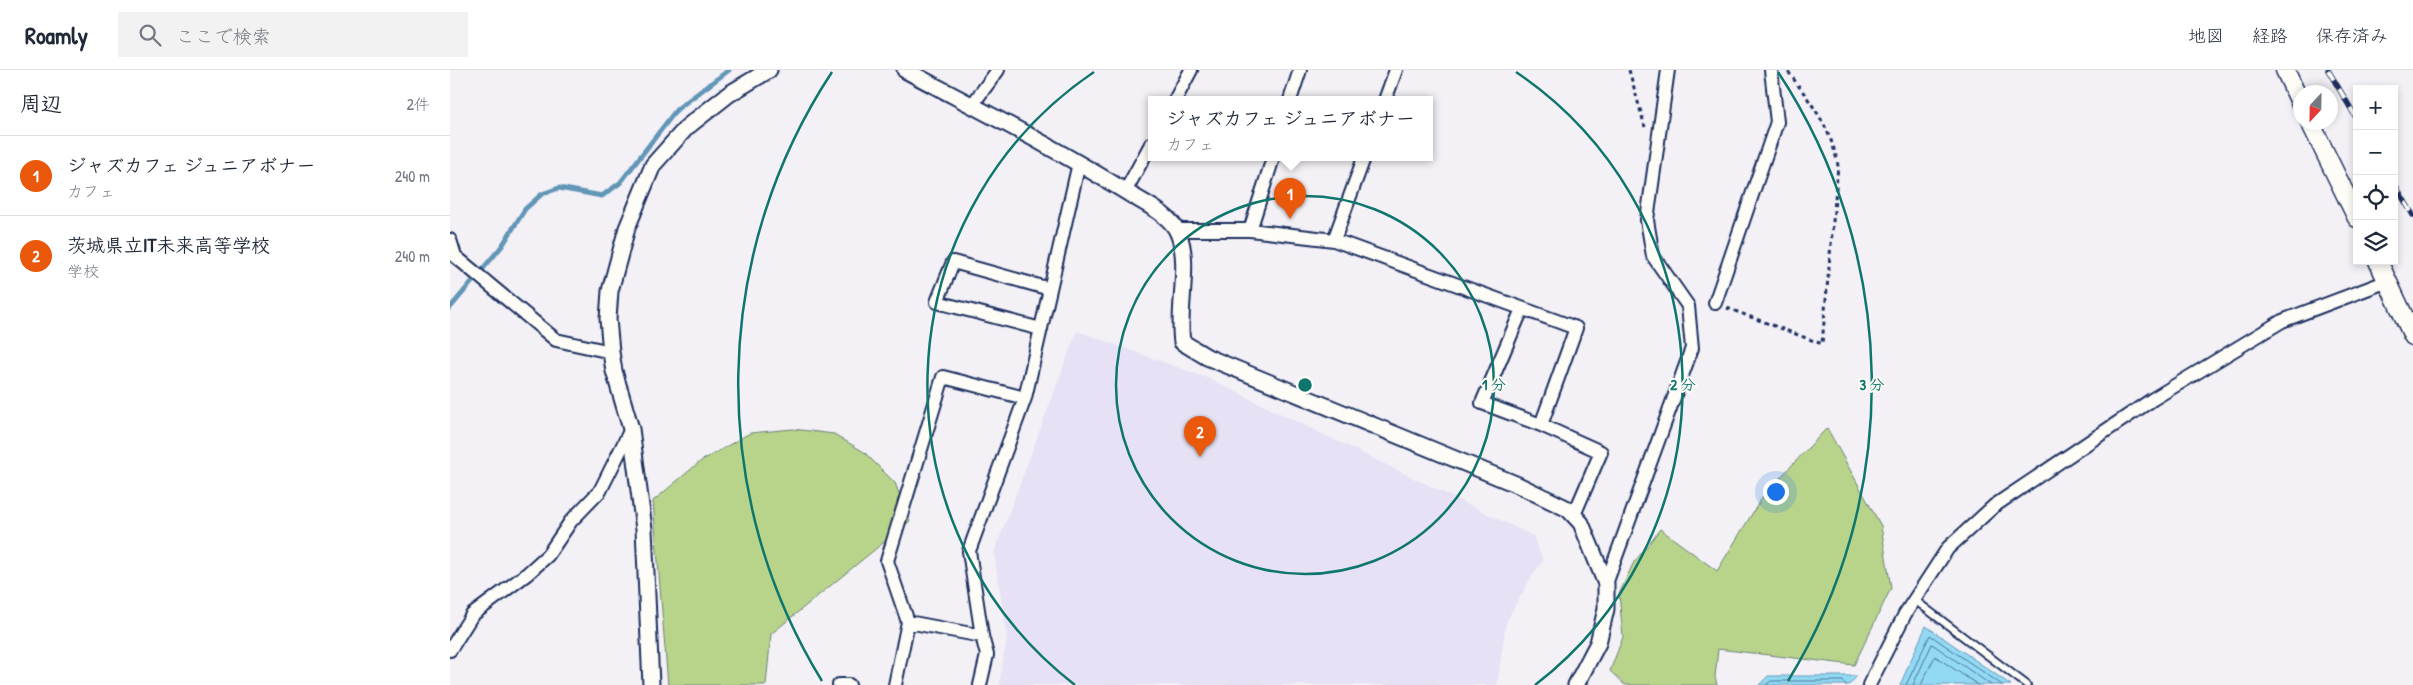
<!DOCTYPE html>
<html lang="ja">
<head>
<meta charset="utf-8">
<style>
  body { margin:0; font-family:"Patrick Hand","Klee One",sans-serif; background:#f2f2f3; color:#1f2937 }
  .controls { position:absolute; right:15px; top:15px; display:grid; overflow:hidden; border-radius:0px; box-shadow:0 2px 8px #0003 }
  .controls button { width:45px; height:45px; display:grid; place-items:center; padding:0; border:0; border-bottom:1px solid #e0e1e3; background:#fff; color:#1f2937; font:25px sans-serif }
  .compass { position:absolute; left:1843px; top:15px; width:45px; height:45px; border-radius:50%; background:#fff; box-shadow:0 2px 8px #0003; rotate:202deg }
  .you { position:absolute; left:1325px; top:421px; width:18px; height:18px; margin:-12px; border:4px solid #fff; border-radius:50%; background:#1a73e8; box-shadow:0 0 0 8px #1a73e833 }
  .badge { display:grid; place-items:center; width:32px; height:32px; border-radius:50%; background:#ea580c; color:#fff; font-size:16px; font-weight:700 }
  .pin { position:absolute; translate:-50% -41px; filter:drop-shadow(0 1px 2px #0008) }
  .pin::after { content:''; position:absolute; top:26px; width:18px; height:15px; background:inherit; clip-path:polygon(0 0,100% 0,50% 100%) }
  .popup { position:absolute; left:698px; top:26px; width:285px; height:65px; box-sizing:border-box; display:grid; place-content:center; border-radius:0px; background:#fff; filter:drop-shadow(0 1px 4px #0005); font-size:16px; white-space:nowrap; color:#747a83 }
  .popup b { font-size:19px; color:#1f2937 }
  .popup::after { content:''; position:absolute; left:50%; top:100%; margin-left:-10px; border:10px solid transparent; border-top-color:#fff }
  .list { margin:0; padding:0; list-style:none }
  h2 { display:flex; justify-content:space-between; align-items:center; height:65px; margin:0; padding:0 20px; font-size:21px }
  h2 small { font-size:16px; font-weight:400; color:#747a83 }
  .list li { display:grid; grid-template-columns:32px 1fr auto; gap:15px; align-items:center; box-sizing:border-box; height:80px; padding:0 20px; border-top:1px solid #e0e1e3 }
  .list b { display:block; font-size:19px; white-space:nowrap }
  .list p { margin:0; font-size:16px; white-space:nowrap; color:#747a83 }
  .list em { font-size:16px; font-style:normal; color:#747a83 }
  .icon { flex:none; width:28px; height:28px; fill:none; stroke:currentColor; stroke-width:2; stroke-linecap:round; stroke-linejoin:round }
  .map { position:relative; flex:none; width:1963px; height:615px; overflow:hidden }
  header { display:flex; align-items:center; gap:30px; box-sizing:border-box; height:70px; padding:0 25px; background:#fff; border-bottom:1px solid #e0e1e3 }
  header strong { font-size:24px }
  nav { display:flex; gap:28px; margin-inline-start:auto; font-size:18px }
  .search { width:350px; height:45px; background:#f2f2f3; display:flex; align-items:center; gap:12px; box-sizing:border-box; padding:0 18px; border-radius:0px; color:#747a83; font-size:19px }
  main { display:flex }
  aside { flex:1; background:#fff }
  .map>svg:first-child { display:block }
  .built { fill:#e6e1f4 }
  .green { fill:#b8d48b; stroke:#6a8274 }
  .water { fill:#92daf3; stroke:#6296b7 }
  .lines { fill:none; stroke-linecap:round; stroke-linejoin:round }
  .shore { stroke:#4b739a; stroke-width:1 }
  .stream { stroke:#6296b7; stroke-width:5 }
  .service-casing { stroke:#1b2f5e; stroke-width:10 }
  .minor-casing { stroke:#1b2f5e; stroke-width:16 }
  .tertiary-casing { stroke:#1b2f5e; stroke-width:19 }
  .secondary-casing { stroke:#1b2f5e; stroke-width:21 }
  .path { stroke:#1b2f5e; stroke-width:3; stroke-dasharray:4 4; stroke-linecap:butt }
  .service { stroke:#fdfcf7; stroke-width:6 }
  .minor { stroke:#fdfcf7; stroke-width:12 }
  .tertiary { stroke:#fdfcf7; stroke-width:15 }
  .secondary { stroke:#fdfcf7; stroke-width:18 }
  .rail-casing { stroke:#1b2f5e; stroke-width:5.5 }
  .rail { stroke:#fdfcf7; stroke-width:4; stroke-dasharray:11; stroke-linecap:butt }
  .ring { fill:none; stroke:#0f766e; stroke-width:2.5 }
  .centre { fill:#0f766e; stroke:#fdfcf7; stroke-width:2.5 }
  .ring-label { font-size:15px; text-anchor:middle; font-weight:bold; fill:#0f766e; stroke:#fdfcf7; stroke-width:4; stroke-linejoin:round; paint-order:stroke }
</style>
</head>
<body>
<header>
<strong>Roamly</strong>
<div class="search"><svg class="icon" aria-label="search" viewBox="0 0 24 24"><circle cx="10" cy="10" r="6"/><path d="M15 15l6 6"/></svg>ここで検索</div>
<nav><a>地図</a><a>経路</a><a>保存済み</a></nav>
</header>
<main>
<aside>
<h2>周辺<small>2件</small></h2>
<ul class="list">
<li><span class="badge">1</span><div><b>ジャズカフェ ジュニアボナー</b><p>カフェ</p></div><em>240 m</em></li>
<li><span class="badge">2</span><div><b>茨城県立IT未来高等学校</b><p>学校</p></div><em>240 m</em></li>
</ul>
</aside>
<div class="map">
<svg width="1963" height="615" viewBox="0 0 1963 615">
  <rect width="100%" height="100%" fill="#f3f0f6"/>
  <filter id="ink" filterUnits="userSpaceOnUse"><feTurbulence type="fractalNoise" baseFrequency=".02" numOctaves="2"/><feDisplacementMap in="SourceGraphic" scale="10" xChannelSelector="R" yChannelSelector="G"/><feConvolveMatrix kernelMatrix="1 2 1 2 8 2 1 2 1" color-interpolation-filters="sRGB"/></filter>
  <g filter="url(#ink)">
    <path class="built" d="M627,261L757,308L1083,466L1093,491L1083,504L1056,552L1047,615H549L557,567L544,483Z"/>
    <path class="green" d="M1377,358L1431,456L1441,518L1404,595L1268,579L1265,607L1267,615H1175L1160,601L1173,567L1169,524L1183,494L1210,459L1267,501L1313,426Z
      M343,359L384,364L414,382L445,413L460,451L321,564L316,615H218L203,431L251,391L300,363Z"/>
    <path class="water" d="M1476,556L1561,615H1450Z
      M1318,606H1407L1399,615H1309Z"/>
    <g class="lines">
      <path class="shore" d="M1316,615L1321,611H1393L1396,615
        M1456,615L1480,565L1552,615
        M1463,615L1482,574L1541,615
        M1471,615L1485,586L1528,615"/>
      <path class="stream" d="M0,238L52,176L75,139L92,124L109,118L152,126L170,113L227,39L279,0"/>
      <defs>
        <path id="service" d="M1466,531L1577,615"/>
        <path id="minor" d="M725,30L741,0
          M840,30L850,0
          M935,30L946,0
          M522,35L548,0
          M675,122L701,74
          M727,160H800L884,170L1126,258L1091,355
          M800,160L823,88
          M0,170L5,186L106,270L161,282
          M884,170L914,88
          M1265,233L1327,52L1321,0
          M1072,239L1032,333L1091,355L1151,382L1124,445
          M591,259L487,232L503,192L600,219
          M1156,514L1242,278L1238,236L1203,186L1197,150L1218,0
          M458,552L532,566
          M0,580L22,545L77,504L98,485L121,451L150,421L181,359
          M389,615H399
          M445,615L458,552L437,491L493,307L575,328
          M530,615L537,585L532,566L519,481L575,328L629,93
          M1419,615L1455,544L1498,478L1544,436L1703,329L1832,251L1938,211"/>
        <path id="tertiary" d="M455,0C530,40 606,78 678,123C694,133 721,145 728,163C741,192 727,239 732,272L757,287L1068,415L1118,439L1131,453L1156,514V539L1148,573L1126,615
          M201,615L194,459L181,359L164,301L161,282L158,249L160,221L177,158L203,95L237,57L279,24L319,0"/>
        <path id="secondary" d="M1835,0L1850,32
          M1860,52L1907,148
          M1928,191L1963,266"/>
      </defs>
      <use href="#service" class="service-casing"/>
      <use href="#minor" class="minor-casing"/>
      <use href="#tertiary" class="tertiary-casing"/>
      <use href="#secondary" class="secondary-casing"/>
      <path class="path" d="M1179,0L1195,57
        M1277,238L1372,274L1388,96C1381,56 1360,32 1337,0"/>
      <use href="#service" class="service"/>
      <use href="#minor" class="minor"/>
      <use href="#tertiary" class="tertiary"/>
      <use href="#secondary" class="secondary"/>
      <defs>
        <path id="rail" d="M1878,0L1907,49
          M1944,113L1963,145"/>
      </defs>
      <use href="#rail" class="rail-casing"/>
      <use href="#rail" class="rail"/>
    </g>
  </g>
  <g class="ring">
    <circle cx="855" cy="315" r="189"/>
    <path d="M625 615A378 378 0 0 1 644 2M1066 2A378 378 0 0 1 1085 615"/>
    <path d="M372 611A567 567 0 0 1 382 2M1328 2A567 567 0 0 1 1338 611"/>
  </g>
  <circle cx="855" cy="315" r="8" class="centre"/>
  <g class="ring-label">
    <text x="1044" y="320">1 分</text>
    <text x="1233" y="320">2 分</text>
    <text x="1422" y="320">3 分</text>
  </g>
</svg>
<div class="controls">
<button>+</button>
<button>−</button>
<button><svg class="icon" aria-label="locate" viewBox="0 0 24 24"><circle cx="12" cy="12" r="6"/><path d="M12 2v4M12 18v4M2 12h4M18 12h4"/></svg></button>
<button><svg class="icon" aria-label="layers" viewBox="0 0 24 24"><path d="M12 4l9 5-9 5-9-5zM3 14l9 5 9-5"/></svg></button>
</div>
<svg class="compass" viewBox="-18 -18 36 36"><path d="M0-13l5 13h-10z" fill="#e53935"/><path d="M0 13l5-13h-10z" fill="#747a83"/></svg>
<div class="you"></div>
<div class="pin badge" style="left:840px;top:149px">1</div>
<div class="popup"><b>ジャズカフェ ジュニアボナー</b>カフェ</div>
<div class="pin badge" style="left:750px;top:387px">2</div>
</div>
</main>
</body>
</html>
